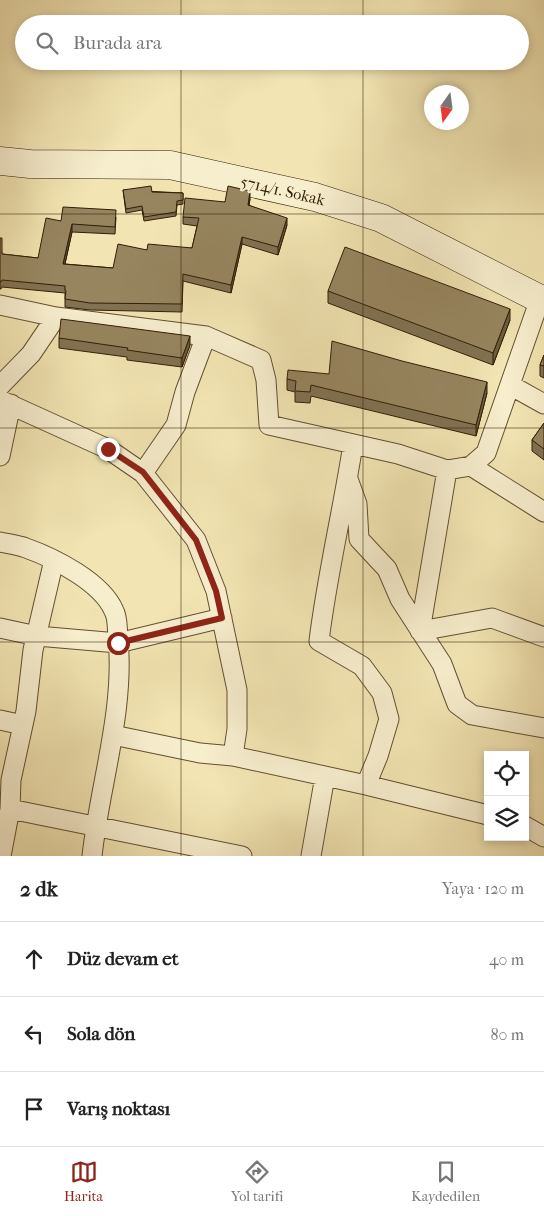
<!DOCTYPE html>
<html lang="tr">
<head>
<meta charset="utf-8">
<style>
  body { margin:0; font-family:"IM FELL French Canon",serif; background:#f2f2f2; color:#222 }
  .controls { position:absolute; right:15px; bottom:15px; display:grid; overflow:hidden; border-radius:0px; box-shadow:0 2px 8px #0003 }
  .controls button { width:45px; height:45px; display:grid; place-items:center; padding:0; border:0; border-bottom:1px solid #e0e0e0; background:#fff; color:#222; font:25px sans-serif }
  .compass { position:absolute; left:424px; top:85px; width:45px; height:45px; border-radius:50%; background:#fff; box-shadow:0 2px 8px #0003; rotate:194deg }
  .stop { position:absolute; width:15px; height:15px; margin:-11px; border:4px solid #8f2418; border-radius:50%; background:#fff }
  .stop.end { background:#8f2418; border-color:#fff; box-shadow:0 1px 5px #0008 }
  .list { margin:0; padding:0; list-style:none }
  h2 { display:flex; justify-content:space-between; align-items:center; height:65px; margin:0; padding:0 20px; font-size:21px }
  h2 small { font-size:16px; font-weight:400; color:#767676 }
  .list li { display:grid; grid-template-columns:32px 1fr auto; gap:15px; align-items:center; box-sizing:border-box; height:75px; padding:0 20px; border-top:1px solid #e0e0e0 }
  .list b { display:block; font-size:19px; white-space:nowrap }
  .list em { font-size:16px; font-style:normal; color:#767676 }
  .icon { flex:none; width:28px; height:28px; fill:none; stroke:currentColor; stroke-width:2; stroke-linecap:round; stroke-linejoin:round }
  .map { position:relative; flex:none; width:544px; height:856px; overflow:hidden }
  .search { position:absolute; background:#fff; box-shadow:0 2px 8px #0003; left:15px; right:15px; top:15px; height:55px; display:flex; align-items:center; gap:12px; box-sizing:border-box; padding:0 18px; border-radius:28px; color:#767676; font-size:19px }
  .sheet { height:290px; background:#fff }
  nav { display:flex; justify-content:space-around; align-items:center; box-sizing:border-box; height:70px; border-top:1px solid #e0e0e0; background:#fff; font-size:14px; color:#767676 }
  nav a { display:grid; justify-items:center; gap:2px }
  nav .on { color:#8f2418 }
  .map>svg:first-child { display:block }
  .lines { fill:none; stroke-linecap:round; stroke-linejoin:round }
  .minor-casing { stroke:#634f30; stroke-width:21 }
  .secondary-casing { stroke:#331d05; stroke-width:29 }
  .minor { stroke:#f7eece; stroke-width:19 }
  .secondary { stroke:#f7eece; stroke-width:28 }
  .wall { fill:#817252; stroke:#331d05 }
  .shaded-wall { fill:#695d42; stroke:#331d05 }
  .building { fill:#96855f; stroke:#331d05 }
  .route { stroke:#8f2418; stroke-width:6 }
  .grid { fill:none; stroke:#331d05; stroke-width:1; stroke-opacity:0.55 }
  .labels { text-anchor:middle; stroke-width:4; stroke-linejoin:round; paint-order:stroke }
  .street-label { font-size:16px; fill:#331d05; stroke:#f7eece }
</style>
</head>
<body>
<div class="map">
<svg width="544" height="856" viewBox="0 0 544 856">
  <rect width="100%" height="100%" fill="#f2e5b3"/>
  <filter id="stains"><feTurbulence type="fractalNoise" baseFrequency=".004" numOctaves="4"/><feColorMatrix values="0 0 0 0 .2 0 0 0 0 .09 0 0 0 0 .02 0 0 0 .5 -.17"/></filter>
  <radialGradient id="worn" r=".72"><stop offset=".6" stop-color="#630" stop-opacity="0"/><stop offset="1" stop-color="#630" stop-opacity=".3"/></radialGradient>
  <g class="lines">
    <defs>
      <path id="minor" d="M540,299L486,453L471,466L447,470L420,631L492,618L544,637
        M0,305L56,317L206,336L261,360L266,380L269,425L398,454L447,470
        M510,385L544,404
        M0,386L31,354L56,317
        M0,400L108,449L143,473L176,425L185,392L206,336
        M353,444C343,510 327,575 319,641L362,666L382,693L389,719L378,756L366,785
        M0,456L11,404
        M471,466L544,512
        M143,473L196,540L216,591L237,690V729L233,756
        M348,479L357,504L359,539L387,569L400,599L442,664L457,704L472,715L544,728
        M0,542C9,544 18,545 26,548C54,558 102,582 114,611C118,618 117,629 118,637C125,711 100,783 92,856
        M0,628L37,636L118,643L222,618
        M0,720L23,725
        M113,735L200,753L233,756L366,785L488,815
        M10,809L11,780L26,711L33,650L54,560
        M525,826L544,837
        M1,856L10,809L242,856
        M311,856L325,776"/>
      <path id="secondary" d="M0,161L30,164L170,165L315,197L381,218L544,301"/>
    </defs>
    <use href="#minor" class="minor-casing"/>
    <use href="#secondary" class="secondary-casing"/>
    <use href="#minor" class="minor"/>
    <use href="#secondary" class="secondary"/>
  </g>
  <path class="wall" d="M123,190L183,193V204L177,205L176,216L144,221L142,210L126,213Z
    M250,199L249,205L287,225L278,255L242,244L231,293L183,281L182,312L90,310L65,307V293L2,287L1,289H0V238L2,254L38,258L61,221L116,217L115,234L72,232L65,264L113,268L147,250L192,248L197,226L183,224V217L225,202Z
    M328,291L510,320L493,365L328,303Z
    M59,338L190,345L182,367L127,360V357L59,348Z
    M544,355V378L540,376V365Z
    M287,379L487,393L476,436L311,396L310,403L295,402V392L287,390Z
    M544,423V460L532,451V440Z"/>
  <path class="shaded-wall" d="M250,191V199L248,212V205Z
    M287,218V225L278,255V247Z
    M72,224V232L63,272V264Z
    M242,237V244L231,293V285Z
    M510,309V320L493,365V353Z
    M190,336V345L182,367V358Z
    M487,382V393L476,436V425Z"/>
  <path class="building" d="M151,186L152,192L183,193V200L177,201L176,212L144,217L142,206L126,209L123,190Z
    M228,186L250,191L248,205L287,218L278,247L242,237L231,285L183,274L182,304L90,303L65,299L66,291H65V286L2,280L1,282L0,281V238H2V254L38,258L46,218L61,221L63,207L116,210L115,227L72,224L63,264L113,268L118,244L147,250L148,244L192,248L199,218L183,217L185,198L225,202Z
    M345,247L510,309L493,353L328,291Z
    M61,319L190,336L182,358L127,350L128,348L59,338Z
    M332,341L402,361L487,382L476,425L311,385L310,392L295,391L296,381L287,379L288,370L329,374Z
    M544,355V366L540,365Z
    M544,423V449L532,440Z"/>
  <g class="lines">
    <path class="route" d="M108,449L143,472L196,540L216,591L222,618L118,643"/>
  </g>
  <path class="grid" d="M181,0V24M363,0V24M181,61V856M363,61V856M0,214H544M0,428H544M0,642H544"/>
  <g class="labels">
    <g class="street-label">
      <text transform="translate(283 190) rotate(13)" y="6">5714/1. Sokak</text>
    </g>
  </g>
  <rect width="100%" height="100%" filter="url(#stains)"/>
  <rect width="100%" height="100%" fill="url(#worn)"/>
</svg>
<div class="controls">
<button><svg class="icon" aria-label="locate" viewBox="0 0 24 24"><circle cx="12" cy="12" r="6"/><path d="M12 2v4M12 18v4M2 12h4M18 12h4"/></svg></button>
<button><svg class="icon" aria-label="layers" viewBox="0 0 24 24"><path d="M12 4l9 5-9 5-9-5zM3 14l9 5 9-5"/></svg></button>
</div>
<svg class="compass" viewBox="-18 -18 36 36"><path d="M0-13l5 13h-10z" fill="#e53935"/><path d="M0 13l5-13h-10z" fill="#767676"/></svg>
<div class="stop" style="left:118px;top:643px"></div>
<div class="stop end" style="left:108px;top:449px"></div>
<div class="search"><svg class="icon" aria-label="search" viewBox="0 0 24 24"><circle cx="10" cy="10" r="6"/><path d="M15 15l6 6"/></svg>Burada ara</div>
</div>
<section class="sheet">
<h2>2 dk<small>Yaya · 120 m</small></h2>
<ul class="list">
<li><svg class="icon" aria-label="ahead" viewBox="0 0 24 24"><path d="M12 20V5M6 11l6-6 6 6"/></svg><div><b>Düz devam et</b></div><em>40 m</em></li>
<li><svg class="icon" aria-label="left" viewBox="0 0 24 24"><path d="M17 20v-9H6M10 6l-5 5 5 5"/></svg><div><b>Sola dön</b></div><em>80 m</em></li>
<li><svg class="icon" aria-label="arrive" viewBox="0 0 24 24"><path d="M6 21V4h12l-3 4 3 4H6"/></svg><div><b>Varış noktası</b></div></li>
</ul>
</section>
<nav>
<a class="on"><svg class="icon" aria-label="map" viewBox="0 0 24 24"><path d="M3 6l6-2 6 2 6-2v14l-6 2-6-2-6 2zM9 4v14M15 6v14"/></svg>Harita</a>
<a><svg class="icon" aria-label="directions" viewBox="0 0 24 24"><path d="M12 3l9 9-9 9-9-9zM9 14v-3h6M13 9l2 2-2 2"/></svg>Yol tarifi</a>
<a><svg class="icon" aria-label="saved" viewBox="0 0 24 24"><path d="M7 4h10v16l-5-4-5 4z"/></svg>Kaydedilen</a>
</nav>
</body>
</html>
